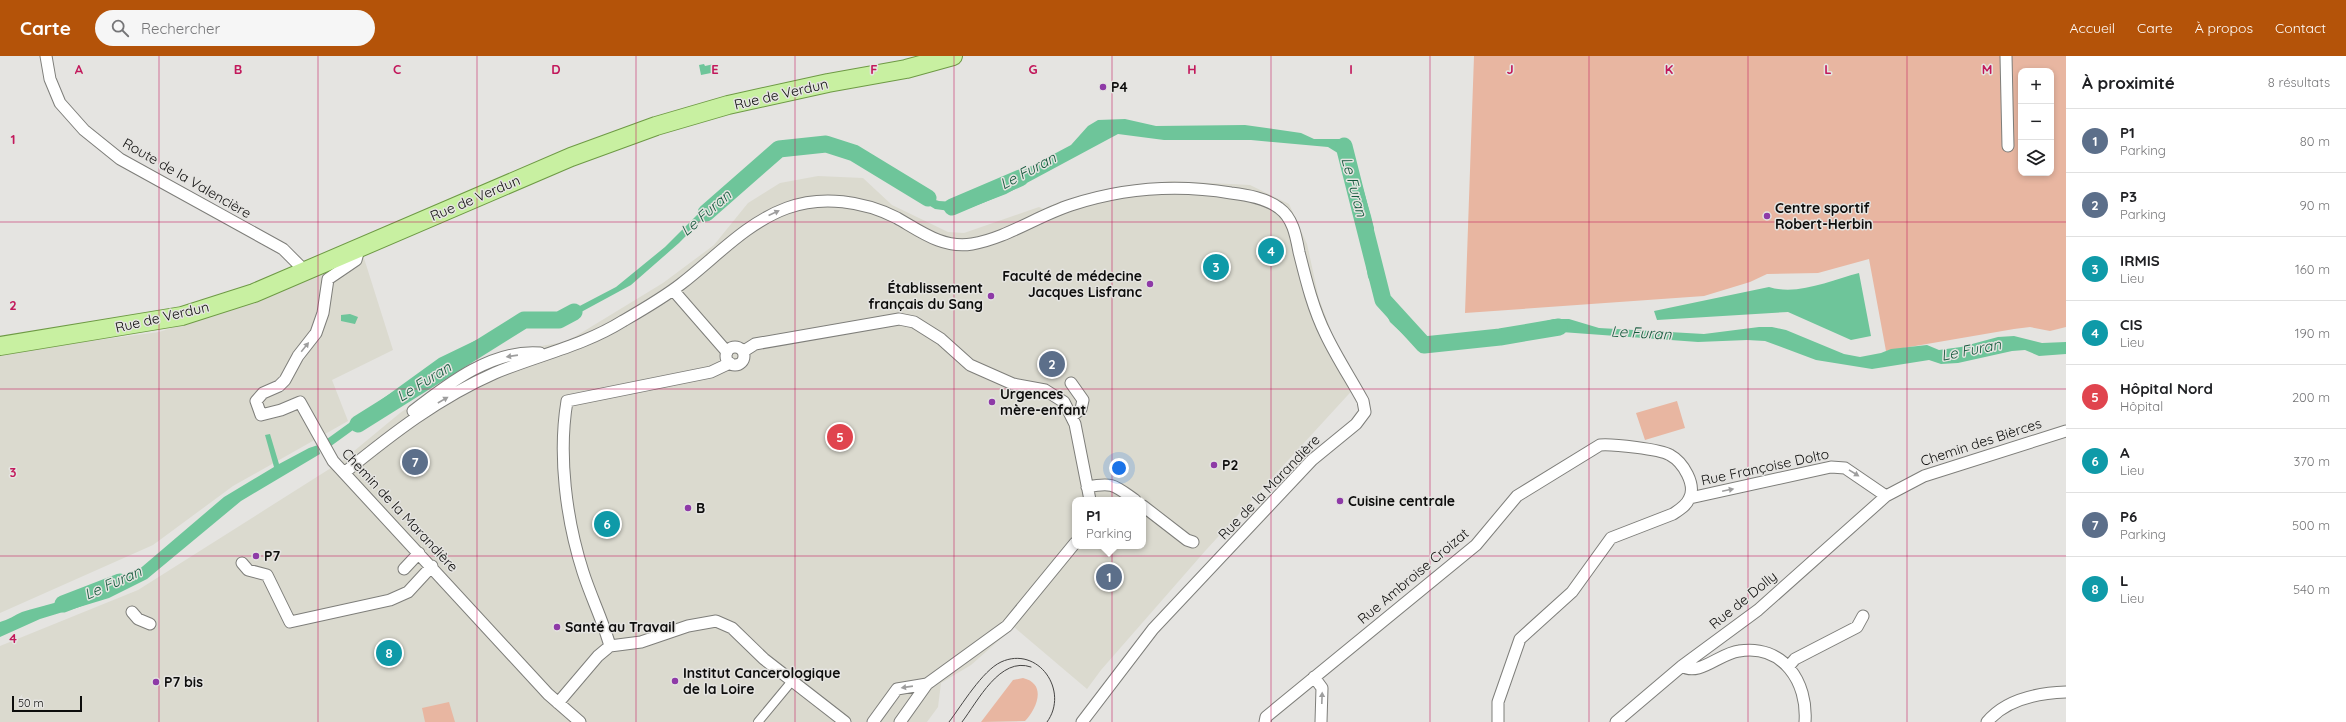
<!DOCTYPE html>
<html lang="fr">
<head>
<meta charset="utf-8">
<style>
  body { margin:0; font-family:Quicksand,sans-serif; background:#f6f6f6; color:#202124 }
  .controls { position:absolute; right:12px; top:12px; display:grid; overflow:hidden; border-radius:8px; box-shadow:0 2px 6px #0003 }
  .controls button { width:36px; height:36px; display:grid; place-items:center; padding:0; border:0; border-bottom:1px solid #e0e0e0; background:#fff; color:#202124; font:20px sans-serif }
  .scale { position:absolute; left:12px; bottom:10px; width:70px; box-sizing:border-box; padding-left:4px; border:2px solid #0d0d0c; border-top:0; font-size:11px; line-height:14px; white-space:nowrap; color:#0d0d0c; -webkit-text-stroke:3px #e5e4e1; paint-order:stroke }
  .you { position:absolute; left:1119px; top:412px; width:14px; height:14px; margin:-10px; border:3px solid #fff; border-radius:50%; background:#1a73e8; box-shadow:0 0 0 6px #1a73e833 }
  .badge { display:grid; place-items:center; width:26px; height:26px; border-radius:50%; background:#b45309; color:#fff; font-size:13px; font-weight:700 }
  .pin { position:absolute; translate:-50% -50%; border:2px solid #fff; box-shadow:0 1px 4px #0006 }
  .popup { position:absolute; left:1072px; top:441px; width:74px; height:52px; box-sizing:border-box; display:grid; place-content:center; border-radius:8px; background:#fff; filter:drop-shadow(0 1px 3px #0005); font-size:13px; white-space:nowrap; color:#757577 }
  .popup b { font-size:15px; color:#202124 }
  .popup::after { content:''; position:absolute; left:50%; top:100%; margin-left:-8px; border:8px solid transparent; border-top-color:#fff }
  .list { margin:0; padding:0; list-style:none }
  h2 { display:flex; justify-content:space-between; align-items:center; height:52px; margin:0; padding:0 16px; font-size:17px }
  h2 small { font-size:13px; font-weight:400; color:#757577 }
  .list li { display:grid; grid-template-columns:26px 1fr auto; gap:12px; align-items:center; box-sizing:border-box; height:64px; padding:0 16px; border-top:1px solid #e0e0e0 }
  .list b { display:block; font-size:15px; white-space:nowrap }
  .list p { margin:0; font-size:13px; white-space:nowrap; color:#757577 }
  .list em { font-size:13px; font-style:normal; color:#757577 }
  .icon { flex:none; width:22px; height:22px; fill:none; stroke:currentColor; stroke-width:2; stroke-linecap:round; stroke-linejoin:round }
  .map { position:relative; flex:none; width:2066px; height:666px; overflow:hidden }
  header { display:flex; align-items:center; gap:24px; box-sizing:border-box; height:56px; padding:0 20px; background:#b45309; color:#fff }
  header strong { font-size:19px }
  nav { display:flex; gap:22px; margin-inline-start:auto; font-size:14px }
  .search { width:280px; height:36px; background:#f6f6f6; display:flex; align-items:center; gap:10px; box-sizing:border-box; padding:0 14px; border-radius:22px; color:#757577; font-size:15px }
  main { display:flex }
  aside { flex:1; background:#fff }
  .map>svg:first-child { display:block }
  .built { fill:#dbdacf; fill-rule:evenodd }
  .green { fill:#e8b6a1; fill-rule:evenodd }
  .water { fill:#6ec59a }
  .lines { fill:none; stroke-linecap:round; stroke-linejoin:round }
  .river { stroke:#6ec59a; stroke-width:17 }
  .pedestrian-casing { stroke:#7e7e7a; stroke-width:10 }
  .minor-casing { stroke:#7e7e7a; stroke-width:13 }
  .primary-casing { stroke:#6e9a45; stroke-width:20 }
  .pedestrian { stroke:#fff; stroke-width:8 }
  .minor { stroke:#fff; stroke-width:11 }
  .primary { stroke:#c8f0a1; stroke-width:18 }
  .tram { stroke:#464544; stroke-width:1 }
  .oneway { fill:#9e9e9e }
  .grid { fill:none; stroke:#c2185b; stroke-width:1; stroke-opacity:0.55 }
  .poi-dot { fill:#8e3aa7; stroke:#e5e4e1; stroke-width:1.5 }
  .labels { text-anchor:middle; stroke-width:3; stroke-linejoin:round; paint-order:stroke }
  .poi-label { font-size:14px; font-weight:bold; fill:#0d0d0c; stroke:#e5e4e1; text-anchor:start }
  .street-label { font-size:14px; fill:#0d0d0c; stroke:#e5e4e1 }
  .water-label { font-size:15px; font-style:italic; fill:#175a3e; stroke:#e5e4e1 }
  .grid-label { font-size:13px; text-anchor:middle; font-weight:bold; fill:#c2185b; stroke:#e5e4e1; stroke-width:3; stroke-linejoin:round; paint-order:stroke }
</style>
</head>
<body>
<header>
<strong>Carte</strong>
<div class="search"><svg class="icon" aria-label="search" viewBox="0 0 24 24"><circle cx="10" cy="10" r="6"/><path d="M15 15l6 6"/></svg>Rechercher</div>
<nav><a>Accueil</a><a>Carte</a><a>À propos</a><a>Contact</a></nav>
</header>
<main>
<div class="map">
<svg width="2066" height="666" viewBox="0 0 2066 666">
  <rect width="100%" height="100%" fill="#e5e4e1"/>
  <path class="built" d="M818,120L863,122L892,149L948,176L964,177L1039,151L1043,153L1059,146L1111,133L1170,125L1250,129L1289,148L1307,188L1319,243L1335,285L1358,328L1206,494L1101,614L1087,633L1014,571L971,609L941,627L938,651L927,666H0V590L138,534L342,405L400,357L444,327L513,295L564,286L576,280L663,227L714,189L748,147L780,127ZM1075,444H1143V490H1075Z
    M363,199L393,294L332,324L348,365L233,430L153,489L0,557V297L159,276L244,249Z"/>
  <path class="green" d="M1474,0H2066V271L2050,275L2030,271L2014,273L1886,295L1869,203L1818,217L1767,218L1750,226L1704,240L1465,257ZM2021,15H2051V117H2021Z
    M1677,345L1685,372L1645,384L1636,357Z
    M1023,622C1048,628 1036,654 1025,665L981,666L1013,624Z
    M449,646L455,666H425L422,652Z"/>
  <path class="water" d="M704,8L705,10L714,8L716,16L701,19L699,9Z
    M1125,63L1156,70L1245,69L1301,77L1314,83H1345L1351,91L1371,160L1374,172L1373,210L1380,233L1388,244L1393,261L1411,275L1426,281L1453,287L1465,286L1493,276L1513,274L1554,263H1569L1599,272L1704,278L1759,271H1772L1786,274L1844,298L1860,301L1881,297L1891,293L1927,289L1939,294L1961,291L1998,281L2014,280L2042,287L2066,286V298L2039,300L2025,294L2012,295L1958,307L1941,308L1929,304L1872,313L1816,304L1765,285L1747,284L1698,286L1534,274L1508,284L1486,285L1452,293L1419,289L1410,285L1390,266L1368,221L1366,209L1367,193L1358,134L1341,99L1328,91L1251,84H1164L1118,78L1006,138L967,153L950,155L935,153L925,147L901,123L864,104L809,89L787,93L762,107L735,130L679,187L631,229L559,268H523L447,306L331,390L327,383L439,302L518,264L528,262L551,265L616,231L665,191L736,120L778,89L810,83L828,85L845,93L864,97L892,111L911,125L926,141L939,145L954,146L994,135L1020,116L1071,89L1088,70L1098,64Z
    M1859,217L1871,280L1851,284L1788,256L1657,264L1654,255L1769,231C1798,240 1831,224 1859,217Z
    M350,258L358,261L355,268L341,265V259Z
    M270,378L279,408L309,392L318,389L320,398L241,445L147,523L109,542L40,563L0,581V566C8,564 15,559 22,556C62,544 99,538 136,516L224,441L274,411L265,379Z"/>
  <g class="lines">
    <path class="river" d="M1344,90L1383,244L1424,289L1500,281L1559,271
      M952,151L1020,122
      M706,157L779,93L826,88L854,97L928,142
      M358,368L524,264H559L574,256
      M63,548L120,526"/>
    <defs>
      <path id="pedestrian" d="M758,666L792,625"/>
      <path id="minor" d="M46,0L50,23L60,47L84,74L120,103L283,193L306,216
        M2006,0L2008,90
        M359,193L356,204L328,223L323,257L316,277L298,300L285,324L279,330L263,337L256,345L261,359L281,354L300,346L333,405L548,638L580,666
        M673,234L727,296
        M726 300a9 9 0 1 1 18 0a9 9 0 1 1-18 0Z
        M744,295L755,288L899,263L914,266L941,283L970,309L1013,328L1045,334L1064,346L1075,368L1090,444
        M1071,327L1083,344L1081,353L1072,360
        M413,355C449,327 493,293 540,297
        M344,417C392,378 438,342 495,317C538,299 583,290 623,265C642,254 663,242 681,228C715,202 746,167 787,152C822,139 864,145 897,162C920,175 943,193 972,188C1007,182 1037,160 1071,149C1123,132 1177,128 1231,137C1247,139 1266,142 1279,152C1293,162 1296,180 1299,196C1306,224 1313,253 1326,279C1337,302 1351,323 1363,345L1365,356L1356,368L1312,404L1153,573L1082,666
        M1087,431C1113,426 1114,429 1135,444
        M1690,442L1831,411L1845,412L1886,440
        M1143,450L1187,484L1193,486
        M242,507L248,514L267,519L290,566L390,544L408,536L432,510
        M404,513L419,497
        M132,556L138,563L150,568
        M610,590C603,565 591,541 583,516C566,463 558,399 567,345L711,316L730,307
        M1682,610C1699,621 1720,597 1739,595C1783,588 1808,626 1805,666
        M1789,610L1795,603L1857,571L1863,560
        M1314,621L1322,632L1321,666
        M927,628L1007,570L1075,487
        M558,647L598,600L610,590L641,586L688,570L716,565L732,572L764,603L845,666
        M873,666L897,633L927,628L900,666
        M1265,666L1266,661L1476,489L1517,440L1600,389C1613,388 1660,393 1670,399C1683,406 1697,429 1689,443C1686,450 1679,454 1673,458L1611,482L1572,536L1520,583L1498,646V666
        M1616,666L1682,610L1758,554L1886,440L1924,420L2066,375
        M1987,666C2006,643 2037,637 2066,636"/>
      <path id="primary" d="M0,290L182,260L254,237L571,101L656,70L728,49L828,27L906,13L953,0"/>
    </defs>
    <use href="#pedestrian" class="pedestrian-casing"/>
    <use href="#minor" class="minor-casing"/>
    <use href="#primary" class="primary-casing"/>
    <use href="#pedestrian" class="pedestrian"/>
    <use href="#minor" class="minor"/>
    <use href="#primary" class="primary"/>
    <path class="tram" d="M949,666C962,649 982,615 1001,606C1038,589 1070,635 1047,666
      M962,666C978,645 1000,600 1031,611"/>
  </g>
  <defs><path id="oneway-solid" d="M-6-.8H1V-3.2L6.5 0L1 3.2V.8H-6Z"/></defs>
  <g class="oneway">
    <use href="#oneway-solid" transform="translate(774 157) rotate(-25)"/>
    <use href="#oneway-solid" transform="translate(305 291) rotate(-51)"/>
    <use href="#oneway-solid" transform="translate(512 300) rotate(172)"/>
    <use href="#oneway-solid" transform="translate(443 344) rotate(-30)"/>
    <use href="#oneway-solid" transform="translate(1854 417) rotate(32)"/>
    <use href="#oneway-solid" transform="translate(1728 434) rotate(-12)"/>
    <use href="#oneway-solid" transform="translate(907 631) rotate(172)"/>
    <use href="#oneway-solid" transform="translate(1322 642) rotate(-88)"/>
  </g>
  <path class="grid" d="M159,0V666M318,0V666M477,0V666M636,0V666M795,0V666M954,0V666M1112,0V666M1271,0V666M1430,0V666M1589,0V666M1748,0V666M1907,0V666M0,166H2066M0,333H2066M0,500H2066"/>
  <g class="poi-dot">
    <circle cx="1103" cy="31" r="4"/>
    <circle cx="1767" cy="160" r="4"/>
    <circle cx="1150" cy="228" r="4"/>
    <circle cx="991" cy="240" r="4"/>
    <circle cx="992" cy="346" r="4"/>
    <circle cx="1214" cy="409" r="4"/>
    <circle cx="1340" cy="445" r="4"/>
    <circle cx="688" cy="452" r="4"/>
    <circle cx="256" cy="500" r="4"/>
    <circle cx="557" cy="571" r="4"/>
    <circle cx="675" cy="625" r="4"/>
    <circle cx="156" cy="626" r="4"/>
  </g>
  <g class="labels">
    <g class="poi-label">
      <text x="1111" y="36">P4</text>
      <text x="1775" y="157">Centre sportif<tspan x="1775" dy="16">Robert-Herbin</tspan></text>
      <text x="1142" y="225" text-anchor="end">Faculté de médecine<tspan x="1142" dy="16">Jacques Lisfranc</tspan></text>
      <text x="983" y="237" text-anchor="end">Établissement<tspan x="983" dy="16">français du Sang</tspan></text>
      <text x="1000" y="343">Urgences<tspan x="1000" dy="16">mère-enfant</tspan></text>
      <text x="1222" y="414">P2</text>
      <text x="1348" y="450">Cuisine centrale</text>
      <text x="696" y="457">B</text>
      <text x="264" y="505">P7</text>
      <text x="565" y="576">Santé au Travail</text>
      <text x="683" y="622">Institut Cancerologique<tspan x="683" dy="16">de la Loire</tspan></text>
      <text x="164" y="631">P7 bis</text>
    </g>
    <g class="street-label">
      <text transform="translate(781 38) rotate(-13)" y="5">Rue de Verdun</text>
      <text transform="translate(187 122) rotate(30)" y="5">Route de la Valencière</text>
      <text transform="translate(475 142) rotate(-23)" y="5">Rue de Verdun</text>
      <text transform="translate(162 261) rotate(-13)" y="5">Rue de Verdun</text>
      <text transform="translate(1981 386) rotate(-18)" y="5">Chemin des Bièrces</text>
      <text transform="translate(1765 411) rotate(-12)" y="5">Rue Françoise Dolto</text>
      <text transform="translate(1269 431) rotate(-46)" y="5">Rue de la Marandière</text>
      <text transform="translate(400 454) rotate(47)" y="5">Chemin de la Marandière</text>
      <text transform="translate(1413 520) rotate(-40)" y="5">Rue Ambroise Croizat</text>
      <text transform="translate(1743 544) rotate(-39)" y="5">Rue de Dolly</text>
    </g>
    <g class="water-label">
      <text transform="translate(1028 115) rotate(-28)" y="5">Le Furan</text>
      <text transform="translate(1354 131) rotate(75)" y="5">Le Furan</text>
      <text transform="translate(706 157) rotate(-41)" y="5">Le Furan</text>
      <text transform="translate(1641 277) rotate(3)" y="5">Le Furan</text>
      <text transform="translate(1971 294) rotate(-11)" y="5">Le Furan</text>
      <text transform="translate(424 326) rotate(-32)" y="5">Le Furan</text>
      <text transform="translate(113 527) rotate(-24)" y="5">Le Furan</text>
    </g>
  </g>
  <g class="grid-label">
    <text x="79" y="18">A</text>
    <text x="238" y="18">B</text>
    <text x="397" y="18">C</text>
    <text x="556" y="18">D</text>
    <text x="715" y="18">E</text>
    <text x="874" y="18">F</text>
    <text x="1033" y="18">G</text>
    <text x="1192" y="18">H</text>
    <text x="1351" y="18">I</text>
    <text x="1510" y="18">J</text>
    <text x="1669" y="18">K</text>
    <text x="1828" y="18">L</text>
    <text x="1987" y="18">M</text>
    <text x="13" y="88">1</text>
    <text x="13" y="254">2</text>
    <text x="13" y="421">3</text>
    <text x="13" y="587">4</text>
  </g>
</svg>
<div class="controls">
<button>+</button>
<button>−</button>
<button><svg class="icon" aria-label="layers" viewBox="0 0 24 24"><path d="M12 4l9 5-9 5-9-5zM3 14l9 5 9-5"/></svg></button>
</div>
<div class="scale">50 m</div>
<div class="you"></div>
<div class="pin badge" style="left:1109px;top:521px;background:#5c6f8a">1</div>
<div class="popup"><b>P1</b>Parking</div>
<div class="pin badge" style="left:1052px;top:308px;background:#5c6f8a">2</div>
<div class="pin badge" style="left:1216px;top:211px;background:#0f9aa8">3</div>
<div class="pin badge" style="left:1271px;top:195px;background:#0f9aa8">4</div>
<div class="pin badge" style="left:840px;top:381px;background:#e0444e">5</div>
<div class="pin badge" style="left:607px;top:468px;background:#0f9aa8">6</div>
<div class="pin badge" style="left:415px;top:406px;background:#5c6f8a">7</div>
<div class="pin badge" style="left:389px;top:597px;background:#0f9aa8">8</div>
</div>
<aside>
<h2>À proximité<small>8 résultats</small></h2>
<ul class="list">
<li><span class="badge" style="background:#5c6f8a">1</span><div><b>P1</b><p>Parking</p></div><em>80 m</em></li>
<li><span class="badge" style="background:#5c6f8a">2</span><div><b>P3</b><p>Parking</p></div><em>90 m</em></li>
<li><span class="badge" style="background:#0f9aa8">3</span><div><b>IRMIS</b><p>Lieu</p></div><em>160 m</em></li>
<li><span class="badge" style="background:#0f9aa8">4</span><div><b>CIS</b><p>Lieu</p></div><em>190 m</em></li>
<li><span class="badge" style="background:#e0444e">5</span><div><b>Hôpital Nord</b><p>Hôpital</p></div><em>200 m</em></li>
<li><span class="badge" style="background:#0f9aa8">6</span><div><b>A</b><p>Lieu</p></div><em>370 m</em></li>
<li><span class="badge" style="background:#5c6f8a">7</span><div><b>P6</b><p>Parking</p></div><em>500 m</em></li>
<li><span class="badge" style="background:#0f9aa8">8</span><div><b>L</b><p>Lieu</p></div><em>540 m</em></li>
</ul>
</aside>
</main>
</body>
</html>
